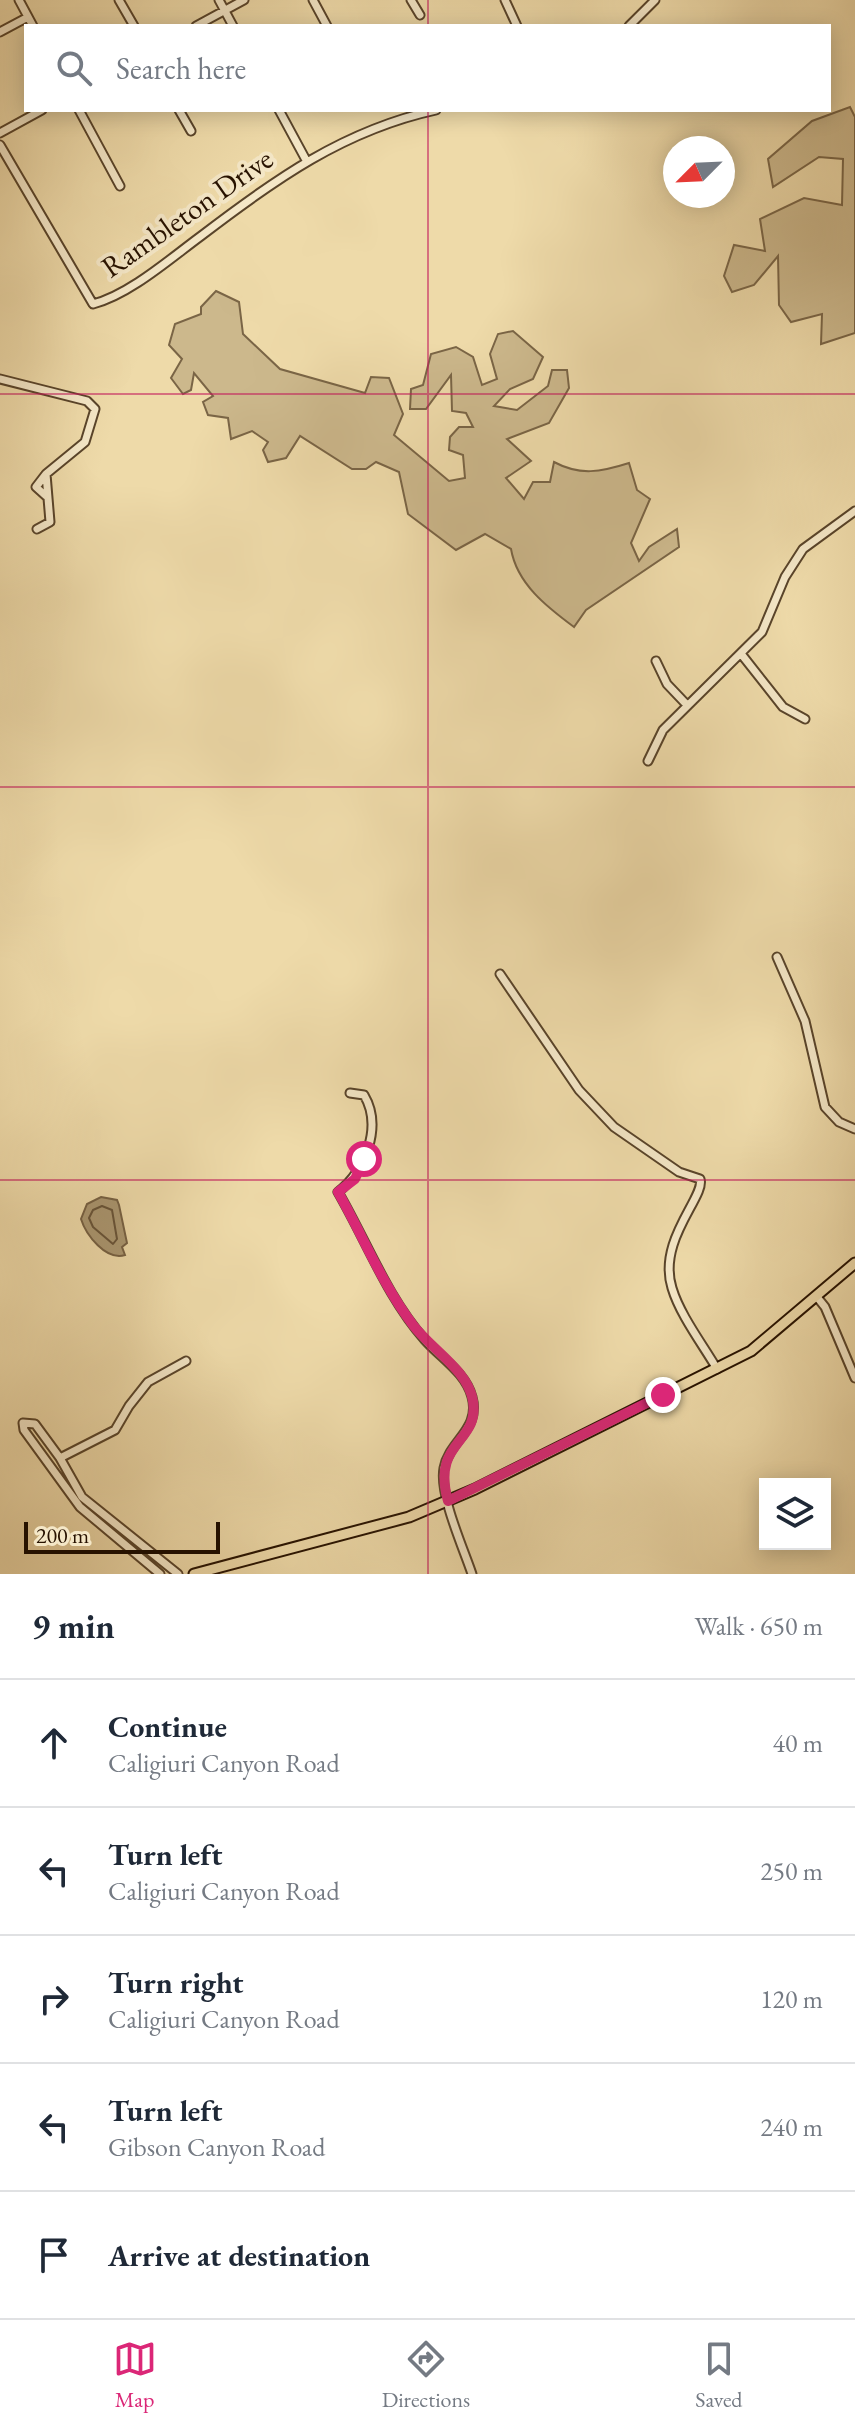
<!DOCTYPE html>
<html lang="en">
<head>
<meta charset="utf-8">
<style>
  body { margin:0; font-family:"EB Garamond",serif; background:#f2f2f3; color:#1f2937 }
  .controls { position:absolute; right:24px; bottom:24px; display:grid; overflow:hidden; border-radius:0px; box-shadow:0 4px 20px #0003 }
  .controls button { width:72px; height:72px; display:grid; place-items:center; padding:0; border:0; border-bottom:2px solid #e0e1e3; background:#fff; color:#1f2937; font:40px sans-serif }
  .compass { position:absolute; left:663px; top:136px; width:72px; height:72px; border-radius:50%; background:#fff; box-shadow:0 4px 20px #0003; rotate:246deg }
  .scale { position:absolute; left:24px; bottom:20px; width:196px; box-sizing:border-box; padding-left:8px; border:4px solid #271200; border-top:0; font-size:22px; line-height:28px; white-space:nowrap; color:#271200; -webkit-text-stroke:6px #f4e7c7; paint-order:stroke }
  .stop { position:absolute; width:24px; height:24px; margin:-18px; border:6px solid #db2777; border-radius:50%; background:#fff }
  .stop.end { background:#db2777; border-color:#fff; box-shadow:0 2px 8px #0008 }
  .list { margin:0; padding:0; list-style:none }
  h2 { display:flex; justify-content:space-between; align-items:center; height:104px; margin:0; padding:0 32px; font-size:34px }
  h2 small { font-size:26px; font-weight:400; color:#747a83 }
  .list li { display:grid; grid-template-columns:52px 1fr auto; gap:24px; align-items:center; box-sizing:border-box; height:128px; padding:0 32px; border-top:2px solid #e0e1e3 }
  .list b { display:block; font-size:30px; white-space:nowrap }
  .list p { margin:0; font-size:26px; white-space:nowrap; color:#747a83 }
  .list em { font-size:26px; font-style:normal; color:#747a83 }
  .icon { flex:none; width:44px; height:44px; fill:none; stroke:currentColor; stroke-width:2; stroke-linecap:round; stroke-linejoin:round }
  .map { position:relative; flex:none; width:855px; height:1574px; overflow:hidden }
  .search { position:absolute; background:#fff; box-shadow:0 4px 20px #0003; left:24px; right:24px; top:24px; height:88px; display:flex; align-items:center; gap:20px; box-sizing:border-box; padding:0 28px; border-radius:0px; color:#747a83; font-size:30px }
  .sheet { height:744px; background:#fff }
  nav { display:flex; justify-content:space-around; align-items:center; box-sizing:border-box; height:112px; border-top:2px solid #e0e1e3; background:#fff; font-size:22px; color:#747a83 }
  nav a { display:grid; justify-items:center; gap:4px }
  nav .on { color:#db2777 }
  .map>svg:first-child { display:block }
  .green { fill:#ccb88c; stroke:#7a6546; stroke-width:2 }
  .water { fill:#aa9670; stroke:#766143; stroke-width:2 }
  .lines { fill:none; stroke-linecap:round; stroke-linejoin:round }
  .shore { stroke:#685438; stroke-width:2 }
  .minor-casing { stroke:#59442a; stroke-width:11 }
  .major-casing { stroke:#271200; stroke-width:13 }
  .minor { stroke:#f4e7c7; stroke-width:7 }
  .major { stroke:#eedaa9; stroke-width:9 }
  .route { stroke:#db2777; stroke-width:10 }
  .grid { fill:none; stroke:#c2185b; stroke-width:2; stroke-opacity:0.55 }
  .labels { text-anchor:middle; stroke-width:8; stroke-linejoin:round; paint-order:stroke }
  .street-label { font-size:30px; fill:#271200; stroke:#f4e7c7 }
</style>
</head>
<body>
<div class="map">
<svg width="855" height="1574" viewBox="0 0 855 1574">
  <rect width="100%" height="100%" fill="#eedaa9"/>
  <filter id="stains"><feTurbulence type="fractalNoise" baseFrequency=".0025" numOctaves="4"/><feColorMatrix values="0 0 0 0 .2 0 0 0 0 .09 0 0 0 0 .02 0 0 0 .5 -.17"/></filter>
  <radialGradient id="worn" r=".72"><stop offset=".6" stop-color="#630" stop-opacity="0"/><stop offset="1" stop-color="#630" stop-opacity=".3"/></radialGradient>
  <path class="green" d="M850,107L855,117V333L821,344L822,314L791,322L779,305L778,256L754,285L732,292L724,276L734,245L765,251L760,219L804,198L842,205L843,159L819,157L773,187L768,159L812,121Z
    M216,291L239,302L243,334L280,369L365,393L371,377L389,378L403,414L394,435L449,481L465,478L463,455L449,450L450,437L459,427H473L466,413L452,411L451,375L426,409H410L411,389L423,385L431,354L456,347L473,357L482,385L497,379L490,354L498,334L513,331L543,357L533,379L510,389L494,406L517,410L548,386L552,370H567L569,388L549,423L507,439L531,461L506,478L524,499L533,482H550L554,462C580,476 601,472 629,463L637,490L650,499L631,543L639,561L649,547L677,529L679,547L586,610L574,627C547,607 517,584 511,549L485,534L456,550L408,514L399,472L376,462L366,469H352L300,436L286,458L268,462L263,450L268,442L252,431L231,439L228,418L208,415L203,402L213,396L194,373L191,390L183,394L171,378L182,359L169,345L175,324L201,314V307Z"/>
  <path class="water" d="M101,1197L117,1200L119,1205L127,1243L122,1247L125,1255C106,1261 86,1235 81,1219L87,1204Z"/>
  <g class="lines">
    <path class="shore" d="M102,1206L112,1210L117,1239L113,1244L93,1227L89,1218L93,1210Z"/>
    <defs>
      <path id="minor" d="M19,0L33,26
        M119,0L134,26
        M219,0L233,26
        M313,0L327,26
        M411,0L420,15
        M505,0L517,26
        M196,26L244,0
        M629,26L655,0
        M0,32L28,17
        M79,110L120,186
        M179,110L191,131
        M279,110L306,160
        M0,133L42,110
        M0,145L93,304C129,295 171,258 201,236C274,180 344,130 436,110
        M0,379L87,401L95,409L85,442L46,474L50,522L37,529
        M46,474L36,487L46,496
        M742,655L783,707L805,719
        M656,661L667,684L687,705
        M648,761L663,730L762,632L785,577L803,549L855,511
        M777,957L805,1021L825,1107L839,1122L855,1129
        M500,974L579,1090L614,1127L679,1172L700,1179C706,1196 657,1240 672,1288C680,1315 703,1345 717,1369
        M350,1093L364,1095C383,1127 365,1171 338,1192C367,1242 387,1297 425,1340C441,1358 466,1373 472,1397C481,1429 449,1441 444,1468C439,1495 463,1547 472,1574
        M817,1297L825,1307L855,1378
        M60,1458L115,1430L129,1406L148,1382L186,1361
        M160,1574L80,1507L24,1430L23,1423L35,1424L60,1458L82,1497L178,1574"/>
      <path id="major" d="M194,1574L409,1517L475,1489L751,1351L855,1263"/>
    </defs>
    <use href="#minor" class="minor-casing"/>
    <use href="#major" class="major-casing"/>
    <use href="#minor" class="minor"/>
    <use href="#major" class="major"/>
  </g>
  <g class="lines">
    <path class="route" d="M364,1159L355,1179L338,1192C363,1236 382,1284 413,1325C431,1349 468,1370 473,1401C480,1444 431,1440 448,1501L663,1395"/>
  </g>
  <path class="grid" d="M428,0V26M428,110V1574M0,394H855M0,787H855M0,1180H855"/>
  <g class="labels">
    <g class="street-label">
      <text transform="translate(187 213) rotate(-35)" y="10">Rambleton Drive</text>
    </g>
  </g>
  <rect width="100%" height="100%" filter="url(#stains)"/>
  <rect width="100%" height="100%" fill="url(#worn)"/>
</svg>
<div class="controls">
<button><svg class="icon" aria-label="layers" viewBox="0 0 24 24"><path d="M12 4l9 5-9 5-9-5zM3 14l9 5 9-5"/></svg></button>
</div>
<svg class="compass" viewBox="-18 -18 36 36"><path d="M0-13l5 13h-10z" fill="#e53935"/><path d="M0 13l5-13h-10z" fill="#747a83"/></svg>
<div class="scale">200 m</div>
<div class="stop" style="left:364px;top:1159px"></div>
<div class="stop end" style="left:663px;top:1395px"></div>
<div class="search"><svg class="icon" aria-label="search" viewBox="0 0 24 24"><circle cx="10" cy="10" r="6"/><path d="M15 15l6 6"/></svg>Search here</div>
</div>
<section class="sheet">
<h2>9 min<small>Walk · 650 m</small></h2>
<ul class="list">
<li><svg class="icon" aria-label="ahead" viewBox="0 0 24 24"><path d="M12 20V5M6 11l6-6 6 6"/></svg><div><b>Continue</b><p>Caligiuri Canyon Road</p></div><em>40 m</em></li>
<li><svg class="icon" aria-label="left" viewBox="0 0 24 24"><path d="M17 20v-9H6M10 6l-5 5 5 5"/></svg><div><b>Turn left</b><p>Caligiuri Canyon Road</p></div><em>250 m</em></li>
<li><svg class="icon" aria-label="right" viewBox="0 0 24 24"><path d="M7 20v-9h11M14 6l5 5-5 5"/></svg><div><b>Turn right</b><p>Caligiuri Canyon Road</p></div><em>120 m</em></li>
<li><svg class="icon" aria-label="left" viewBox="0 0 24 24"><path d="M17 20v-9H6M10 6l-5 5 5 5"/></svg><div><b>Turn left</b><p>Gibson Canyon Road</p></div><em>240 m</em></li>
<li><svg class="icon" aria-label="arrive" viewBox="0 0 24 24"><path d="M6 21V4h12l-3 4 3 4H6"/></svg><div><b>Arrive at destination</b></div></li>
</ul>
</section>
<nav>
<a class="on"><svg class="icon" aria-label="map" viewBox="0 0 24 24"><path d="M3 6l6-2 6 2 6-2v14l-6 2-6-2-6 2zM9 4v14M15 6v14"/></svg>Map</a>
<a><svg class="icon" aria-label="directions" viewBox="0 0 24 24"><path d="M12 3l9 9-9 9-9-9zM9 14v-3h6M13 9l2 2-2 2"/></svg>Directions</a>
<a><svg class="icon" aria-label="saved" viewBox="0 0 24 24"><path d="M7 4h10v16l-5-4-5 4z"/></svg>Saved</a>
</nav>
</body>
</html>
